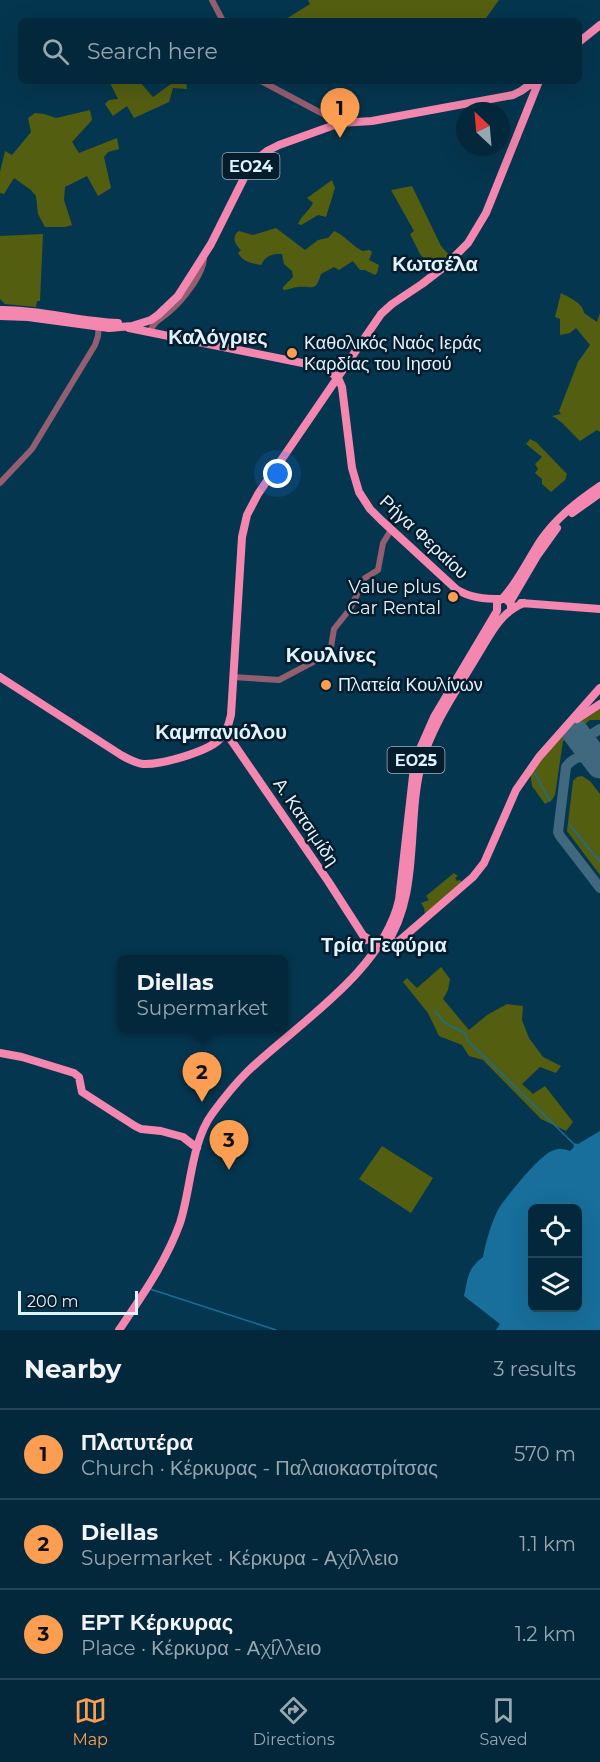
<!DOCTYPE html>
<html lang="en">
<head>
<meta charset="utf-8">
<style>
  body { margin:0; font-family:Montserrat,sans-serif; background:#0d3042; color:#f1f3f6 }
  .controls { position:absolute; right:18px; bottom:18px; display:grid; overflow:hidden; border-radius:9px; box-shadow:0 6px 24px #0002 }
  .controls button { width:54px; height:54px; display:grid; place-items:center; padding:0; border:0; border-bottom:2px solid #254455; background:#04283b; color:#f1f3f6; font:30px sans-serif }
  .compass { position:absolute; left:456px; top:102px; width:54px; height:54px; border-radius:50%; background:#04283b; box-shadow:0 6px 24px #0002; rotate:334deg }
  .scale { position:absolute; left:18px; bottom:15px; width:120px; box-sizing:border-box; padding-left:6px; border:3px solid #e0f2fe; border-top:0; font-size:16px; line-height:21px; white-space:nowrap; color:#e0f2fe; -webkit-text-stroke:4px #041c2b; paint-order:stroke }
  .you { position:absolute; left:278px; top:474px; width:21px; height:21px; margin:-15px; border:4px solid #fff; border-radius:50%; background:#1a73e8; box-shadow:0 0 0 9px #1a73e833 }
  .badge { display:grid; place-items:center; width:39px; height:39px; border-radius:50%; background:#fc9e52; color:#111; font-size:20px; font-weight:700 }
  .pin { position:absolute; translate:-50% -50px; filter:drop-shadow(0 2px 3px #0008) }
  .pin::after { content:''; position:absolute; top:32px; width:21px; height:18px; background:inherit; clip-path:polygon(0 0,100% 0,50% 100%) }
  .popup { position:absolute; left:117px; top:955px; width:171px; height:78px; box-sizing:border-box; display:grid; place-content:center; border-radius:9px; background:#04283b; filter:drop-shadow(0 2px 4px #0005); font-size:20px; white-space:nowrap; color:#97a6af }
  .popup b { font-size:22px; color:#f1f3f6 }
  .popup::after { content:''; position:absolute; left:50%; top:100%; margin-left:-12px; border:12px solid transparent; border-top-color:#04283b }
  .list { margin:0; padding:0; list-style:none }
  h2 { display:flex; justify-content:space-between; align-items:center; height:78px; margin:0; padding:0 24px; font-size:26px }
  h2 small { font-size:20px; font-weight:400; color:#97a6af }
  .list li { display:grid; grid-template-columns:39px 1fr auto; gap:18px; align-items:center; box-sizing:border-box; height:90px; padding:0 24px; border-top:2px solid #254455 }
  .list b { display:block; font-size:22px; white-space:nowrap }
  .list p { margin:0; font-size:20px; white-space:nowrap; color:#97a6af }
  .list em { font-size:20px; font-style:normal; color:#97a6af }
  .icon { flex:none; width:33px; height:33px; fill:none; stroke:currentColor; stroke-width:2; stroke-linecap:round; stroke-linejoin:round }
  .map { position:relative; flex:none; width:600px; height:1330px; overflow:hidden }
  .search { position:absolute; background:#04283b; box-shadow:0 6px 24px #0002; left:18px; right:18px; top:18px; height:66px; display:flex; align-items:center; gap:15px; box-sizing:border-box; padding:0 21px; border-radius:9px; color:#97a6af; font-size:22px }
  .sheet { height:348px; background:#04283b }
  nav { display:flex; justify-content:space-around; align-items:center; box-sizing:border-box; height:84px; border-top:2px solid #254455; background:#04283b; font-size:16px; color:#97a6af }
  nav a { display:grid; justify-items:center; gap:3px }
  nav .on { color:#fc9e52 }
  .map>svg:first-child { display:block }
  .green { fill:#545e11 }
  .water { fill:#186f9b; fill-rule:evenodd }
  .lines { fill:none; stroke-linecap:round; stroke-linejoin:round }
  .stream { stroke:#186f9b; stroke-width:1.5 }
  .taxiway { stroke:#40687e; stroke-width:10 }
  .runway { stroke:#40687e; stroke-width:27 }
  .minor { stroke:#945e71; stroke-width:6 }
  .major { stroke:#f387af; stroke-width:8 }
  .poi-dot { fill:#fc9e52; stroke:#041c2b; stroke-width:2 }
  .labels { text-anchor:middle; stroke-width:5; stroke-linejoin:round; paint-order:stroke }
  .shield { fill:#041c2b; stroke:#9eb2bf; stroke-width:1.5 }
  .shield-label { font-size:16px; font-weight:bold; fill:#e0f2fe }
  .poi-label { font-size:18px; fill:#e0f2fe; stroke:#041c2b; text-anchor:start }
  .street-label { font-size:18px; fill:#e0f2fe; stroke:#041c2b }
  .neighbourhood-label { font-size:20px; font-weight:bold; fill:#e0f2fe; stroke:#041c2b }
  .quarter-label { font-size:21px; font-weight:bold; fill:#e0f2fe; stroke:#041c2b }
</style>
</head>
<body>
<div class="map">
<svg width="600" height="1330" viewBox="0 0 600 1330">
  <rect width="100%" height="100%" fill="#05364f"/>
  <path class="green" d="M308,0H499L486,18L482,21H287L286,19L310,4Z
    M109,81H139L153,97L175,81H186L187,89L173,88L169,102L134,118L127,106L113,116L105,104L109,100L118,99Z
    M90,110L92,120L72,142L79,153L117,138L119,149L108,152L104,157L111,188L98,196L87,176L65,187L64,200L72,225L65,227H45L38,214L36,196L31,190L14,178L4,194L0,193V172L5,151L12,155L31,132L28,118L35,113L44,114L56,118Z
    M332,180L335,188L326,217L318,215L303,224L301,225L298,224C302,215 309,211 313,203L307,198Z
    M412,186L441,246L452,258L435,272L420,254L410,234L414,231L391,190Z
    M276,228L305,250L318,240L328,238L334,231C346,236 351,245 362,251L370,250L372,252L369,260L379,265L377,273L375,275L365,270H360L353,261L339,270L334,267L321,274C315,294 312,285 298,287C293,287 289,290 283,290V287L293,277L292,271L284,264L282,254C272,254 266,255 261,265C251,263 243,262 238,253L241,250C235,245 231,236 239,231L253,235Z
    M43,234L40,301H37L36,307L5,304L0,299V236Z
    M561,293C570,298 583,303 584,313L597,322L600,313V432L597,430L580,441C571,433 563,421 552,416L561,414L559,411L578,362L590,345L576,328L570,333L560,335V319L555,317Z
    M530,439L536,442L567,474L565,480L551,492L542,484V479L535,473L538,469L535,464L542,457L526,444Z
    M600,707V720H590L563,741L555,795L552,800L545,804L532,786L530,772C553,745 569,725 600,707Z
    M582,776L590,781L600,794V875L567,831L573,781L577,777Z
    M454,873L458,876L455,878L457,881L460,880L462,882L425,914L424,908L421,903L429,900L426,896Z
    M441,967L450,979L448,990L443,999L469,1030L487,1015L507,1004L523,1006L522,1020L529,1038L543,1057L561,1066L556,1073L540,1067L522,1084L533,1094L545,1086L573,1122L566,1131L541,1119L483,1060L469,1056L462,1045L439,1036L428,1013L403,982L407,978L417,988Z
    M382,1146L433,1178L411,1213L359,1179Z"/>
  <path class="water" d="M600,1131V1330H496L500,1324L464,1296C468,1278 467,1269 483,1257C486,1241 491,1223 499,1208C507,1196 540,1155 552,1151C558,1148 565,1149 570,1151L574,1147L573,1143L578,1144ZM578,1208V1308H532V1208Z"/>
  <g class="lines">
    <path class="stream" d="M533,770L550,801
      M570,825L600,862
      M435,1011L445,1023L465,1033L468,1041L573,1143
      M150,1289L276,1330"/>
    <path class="taxiway" d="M592,734L600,729
      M600,765C589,754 575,754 566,767L558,832L560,836L600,888"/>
    <path class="runway" d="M575,732L600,765"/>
    <path class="minor" d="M212,0L223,21
      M261,81L340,123
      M150,332C153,322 162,318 169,312C182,301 205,273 204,256
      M0,483L32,449L95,345L98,336L99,322
      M233,677L279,680L330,653L334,629L350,609L365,578L378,570L383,543L391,530"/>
    <path class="major" d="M579,42L600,25
      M0,310C40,309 78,322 118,323
      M0,316L28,317L109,328L132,326L151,320L158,315L178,296L211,244L248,170L257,159L267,151L279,145L340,123L372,121L513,95L521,91L535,81
      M129,328L332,369
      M328,369L339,380L342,387L352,468L359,492L370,509L381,520L456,589C470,598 485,599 501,599
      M572,513L600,493
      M502,599C517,584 529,558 541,540C557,517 578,501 600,486
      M510,602L537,556L557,528
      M521,603L600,609
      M0,677L121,755C128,759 135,763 143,764C161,765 206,752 219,740C226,734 229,724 231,715L242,537L247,515L258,494L381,314L392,304L422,284L444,267L468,243L486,213L539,81
      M577,719L600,704
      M224,734L229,737L328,881L366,940
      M364,936L376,944L384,947L399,941L473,877L484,863L516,790L539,757L600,688
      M385,946C421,895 406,823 421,765C431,726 457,690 477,656C490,635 500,612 524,603
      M0,1053L22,1057L74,1073L79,1077L82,1092L135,1126L141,1129L161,1131L183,1137L197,1148
      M119,1330C142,1296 166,1262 180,1223C191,1189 191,1143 212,1114C223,1099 234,1085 247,1072C297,1024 383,971 399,900L413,776L419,751L434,717L494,616L497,611V602L501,599H506L511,604V609"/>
  </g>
  <g class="poi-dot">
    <circle cx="292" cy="353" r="6"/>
    <circle cx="453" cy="597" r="6"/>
    <circle cx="326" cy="685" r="6"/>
  </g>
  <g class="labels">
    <g class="shield">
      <rect x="222.5" y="153" width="57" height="26" rx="4.5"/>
      <rect x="387.5" y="747" width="57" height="26" rx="4.5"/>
    </g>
    <g class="shield-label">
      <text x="251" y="172">ΕΟ24</text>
      <text x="416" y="766">ΕΟ25</text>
    </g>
    <g class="poi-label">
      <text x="304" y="349">Καθολικός Ναός Ιεράς<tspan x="304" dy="21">Καρδίας του Ιησού</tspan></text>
      <text x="441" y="593" text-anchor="end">Value plus<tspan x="441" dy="21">Car Rental</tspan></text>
      <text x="338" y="691">Πλατεία Κουλίνων</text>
    </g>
    <g class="street-label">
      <text transform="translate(424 537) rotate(43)" y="6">Ρήγα Φεραίου</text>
      <text transform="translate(306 822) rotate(56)" y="6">Α. Κατσιμίδη</text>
    </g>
    <g class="neighbourhood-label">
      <text x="435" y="271">Κωτσέλα</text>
      <text x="218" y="344">Καλόγριες</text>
      <text x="221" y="739">Καμπανιόλου</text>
      <text x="384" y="952">Τρία Γεφύρια</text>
    </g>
    <g class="quarter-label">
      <text x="331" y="662">Κουλίνες</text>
    </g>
  </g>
</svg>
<div class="controls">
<button><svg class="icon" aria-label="locate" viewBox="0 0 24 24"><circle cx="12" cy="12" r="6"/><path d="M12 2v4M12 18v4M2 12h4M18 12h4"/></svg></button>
<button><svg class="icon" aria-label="layers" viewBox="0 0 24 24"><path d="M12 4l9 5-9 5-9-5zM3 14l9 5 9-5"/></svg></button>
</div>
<svg class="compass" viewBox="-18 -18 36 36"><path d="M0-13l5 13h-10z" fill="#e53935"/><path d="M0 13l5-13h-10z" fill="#97a6af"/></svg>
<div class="scale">200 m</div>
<div class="you"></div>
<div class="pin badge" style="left:340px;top:138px">1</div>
<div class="pin badge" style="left:202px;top:1102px">2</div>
<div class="popup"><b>Diellas</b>Supermarket</div>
<div class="pin badge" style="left:229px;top:1170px">3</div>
<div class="search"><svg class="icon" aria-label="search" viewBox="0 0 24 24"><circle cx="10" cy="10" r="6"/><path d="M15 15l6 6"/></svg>Search here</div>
</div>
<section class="sheet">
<h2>Nearby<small>3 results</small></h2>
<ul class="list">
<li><span class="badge">1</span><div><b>Πλατυτέρα</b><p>Church · Κέρκυρας - Παλαιοκαστρίτσας</p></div><em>570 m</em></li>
<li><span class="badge">2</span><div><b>Diellas</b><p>Supermarket · Κέρκυρα - Αχίλλειο</p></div><em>1.1 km</em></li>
<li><span class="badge">3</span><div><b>ΕΡΤ Κέρκυρας</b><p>Place · Κέρκυρα - Αχίλλειο</p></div><em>1.2 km</em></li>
</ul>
</section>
<nav>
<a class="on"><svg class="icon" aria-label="map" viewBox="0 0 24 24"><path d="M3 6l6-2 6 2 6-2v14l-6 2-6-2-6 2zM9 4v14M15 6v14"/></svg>Map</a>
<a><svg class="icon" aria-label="directions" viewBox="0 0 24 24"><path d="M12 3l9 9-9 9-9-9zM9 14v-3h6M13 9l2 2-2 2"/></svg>Directions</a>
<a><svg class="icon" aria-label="saved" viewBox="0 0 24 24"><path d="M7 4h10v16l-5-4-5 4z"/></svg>Saved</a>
</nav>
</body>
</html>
